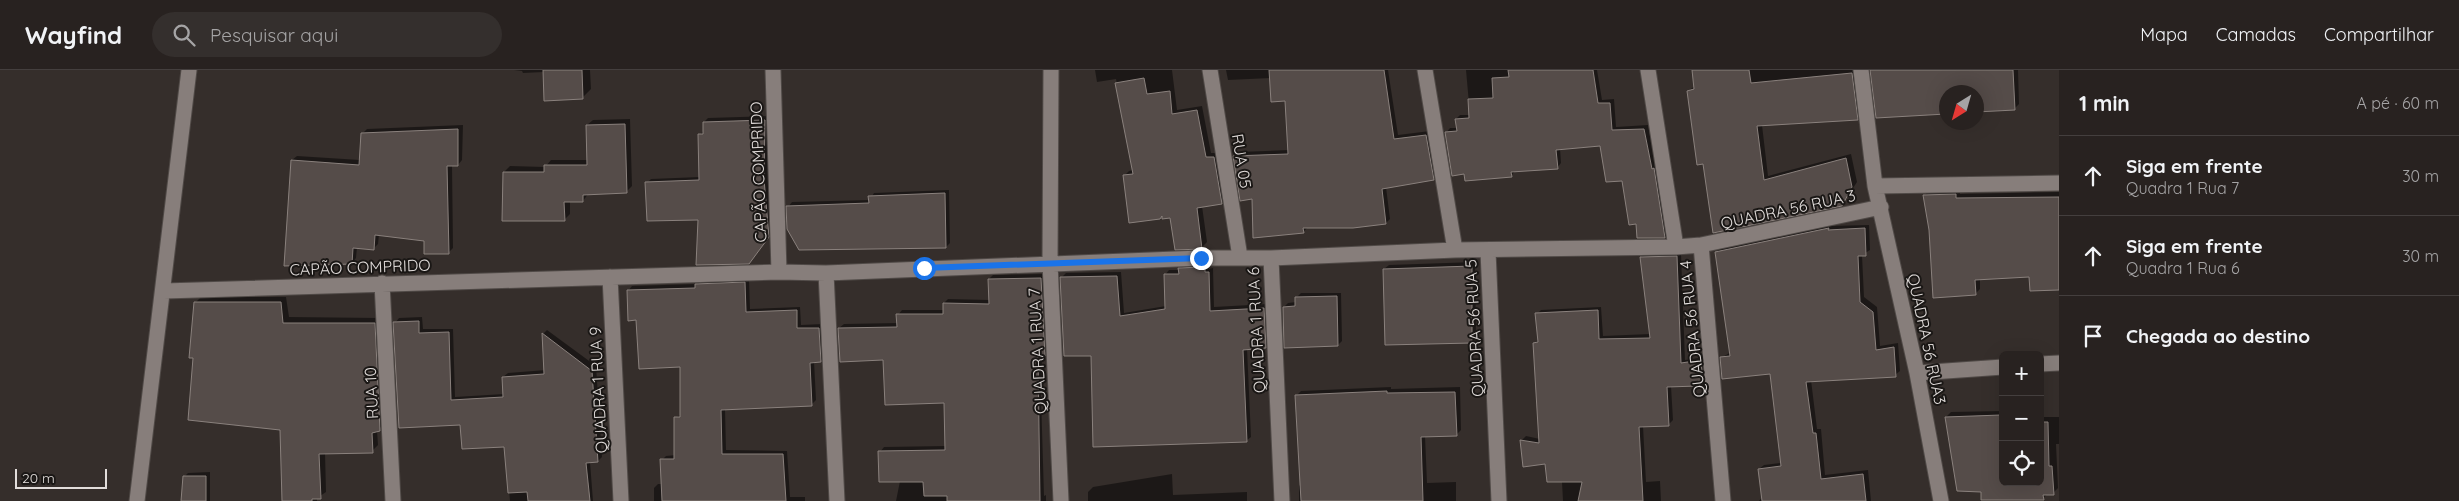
<!DOCTYPE html>
<html lang="pt">
<head>
<meta charset="utf-8">
<style>
  body { margin:0; font-family:Quicksand,sans-serif; background:#342f2d; color:#f1f3f6 }
  .controls { position:absolute; right:15px; bottom:15px; display:grid; overflow:hidden; border-radius:8px; box-shadow:0 5px 20px #0002 }
  .controls button { width:45px; height:45px; display:grid; place-items:center; padding:0; border:0; border-bottom:1px solid #443f3e; background:#282220; color:#f1f3f6; font:25px sans-serif }
  .compass { position:absolute; left:1939px; top:15px; width:45px; height:45px; border-radius:50%; background:#282220; box-shadow:0 5px 20px #0002; rotate:217deg }
  .scale { position:absolute; left:15px; bottom:12px; width:92px; box-sizing:border-box; padding-left:5px; border:2px solid #e2dddb; border-top:0; font-size:14px; line-height:18px; white-space:nowrap; color:#e2dddb; -webkit-text-stroke:4px #1a1715; paint-order:stroke }
  .stop { position:absolute; width:15px; height:15px; margin:-11px; border:4px solid #1a73e8; border-radius:50%; background:#fff }
  .stop.end { background:#1a73e8; border-color:#fff; box-shadow:0 1px 5px #0008 }
  .list { margin:0; padding:0; list-style:none }
  h2 { display:flex; justify-content:space-between; align-items:center; height:65px; margin:0; padding:0 20px; font-size:21px }
  h2 small { font-size:16px; font-weight:400; color:#a5a4a5 }
  .list li { display:grid; grid-template-columns:32px 1fr auto; gap:15px; align-items:center; box-sizing:border-box; height:80px; padding:0 20px; border-top:1px solid #443f3e }
  .list b { display:block; font-size:19px; white-space:nowrap }
  .list p { margin:0; font-size:16px; white-space:nowrap; color:#a5a4a5 }
  .list em { font-size:16px; font-style:normal; color:#a5a4a5 }
  .icon { flex:none; width:28px; height:28px; fill:none; stroke:currentColor; stroke-width:2; stroke-linecap:round; stroke-linejoin:round }
  .map { position:relative; flex:none; width:2059px; height:431px; overflow:hidden }
  header { display:flex; align-items:center; gap:30px; box-sizing:border-box; height:70px; padding:0 25px; background:#282220; border-bottom:1px solid #443f3e }
  header strong { font-size:24px }
  nav { display:flex; gap:28px; margin-inline-start:auto; font-size:18px }
  .search { width:350px; height:45px; background:#342f2d; display:flex; align-items:center; gap:12px; box-sizing:border-box; padding:0 18px; border-radius:28px; color:#a5a4a5; font-size:19px }
  main { display:flex }
  aside { flex:1; background:#282220 }
  .map>svg:first-child { display:block }
  .shadow { fill:#0007 }
  .building { fill:#554c49; stroke:#8a817d }
  .lines { fill:none; stroke-linecap:round; stroke-linejoin:round }
  .street-casing { stroke:#504a47; stroke-width:17 }
  .street { stroke:#877e7b; stroke-width:15 }
  .route { stroke:#1a73e8; stroke-width:6 }
  .labels { text-anchor:middle; stroke-width:4; stroke-linejoin:round; paint-order:stroke }
  .street-label { font-size:16px; fill:#e2dddb; stroke:#1a1715 }
</style>
</head>
<body>
<header>
<strong>Wayfind</strong>
<div class="search"><svg class="icon" aria-label="search" viewBox="0 0 24 24"><circle cx="10" cy="10" r="6"/><path d="M15 15l6 6"/></svg>Pesquisar aqui</div>
<nav><a>Mapa</a><a>Camadas</a><a>Compartilhar</a></nav>
</header>
<main>
<div class="map">
<svg width="2059" height="431" viewBox="0 0 2059 431">
  <rect width="100%" height="100%" fill="#352e2b"/>
  <path class="shadow" d="M514,0H590L591,19L582,28L544,2L523,3L522,1Z
    M1095,0H1172L1177,40L1202,36L1211,83H1219L1226,128L1221,132L1202,136L1207,172L1202,177L1171,146L1124,106L1129,101L1133,100L1116,9L1097,12Z
    M1226,0H1388L1398,65L1430,61L1437,104L1433,108L1386,117L1390,149L1386,153L1353,156L1308,157L1303,162L1253,127L1235,87L1239,82L1289,80L1286,30L1271,8L1228,10Z
    M1466,0H1597L1602,30L1614,29L1616,57L1648,55L1669,162L1665,167L1637,153L1623,109L1601,74L1560,78L1561,93L1557,98L1515,101L1511,106L1465,103L1446,63L1450,58H1457L1456,49L1460,45H1470Z
    M1694,0H1857L1862,44L1857,48L1762,55L1768,106L1851,84L1857,112L1846,129L1841,135L1704,93L1688,21L1695,16Z
    M1872,0H2018L2019,34L2014,39L1976,22H1946V43L1877,47Z
    M769,46L768,104L772,162L753,188L647,113L651,109L700,107V65L704,60V52L708,48Z
    M630,49L632,116L626,122L588,124L583,131L570,130V144L564,150L504,102L510,96L545,97L551,90H588L587,55L593,50Z
    M463,55L462,90L458,95H452L453,178L448,183L425,169L379,164L378,174L373,179L357,177L356,188L352,193L292,90L297,86L360,90L362,64L367,59Z
    M949,120L950,173L946,177L788,137L792,132L870,130L874,123Z
    M1929,120H1960V124L2059,122V218L2030,206L1980,209V219L1975,224L1930,159L1925,125Z
    M1832,154L1831,156L1869,155L1870,180L1862,185L1864,227L1877,237L1880,276L1898,273L1900,301L1895,305L1811,310L1817,359H1821L1825,405L1868,400L1871,431H1759L1763,426L1759,399L1764,395L1781,393L1771,303L1721,288L1731,282L1717,182L1721,177Z
    M1645,183H1681L1685,290L1705,287L1707,305L1698,315L1671,316L1673,350L1668,355L1643,356L1646,412L1660,411L1661,431H1563L1562,412L1546,392L1522,370L1526,366L1540,369L1535,273L1539,269L1537,244L1541,240L1601,237L1603,266L1650,264L1641,187Z
    M1475,192L1476,268L1472,272L1384,199L1389,195Z
    M1208,194L1209,199L1213,198L1214,237L1268,234L1269,272L1265,277L1247,278L1251,367L1246,371L1092,284L1061,208L1066,203L1121,202L1124,243L1166,236L1165,205L1169,200H1179L1183,195Z
    M1045,204L1049,280L1042,284L1041,326L1044,426L1046,425V431H896L900,411L880,382L884,377L946,376V332L839,258L844,254L898,253V245L902,240H944V233L948,229L990,230L989,209L993,205Z
    M749,209L750,239L800,237L801,255L823,254L825,287L820,291H814L816,330L811,335L725,339L726,380L787,381L790,427H805V431H654V418L658,414H662V390L666,386L676,385L675,348L682,344L681,296L637,248L628,221L632,216L697,214L701,210Z
    M1301,223H1341L1342,271L1338,275L1284,237L1288,233L1296,232V228Z
    M201,227H286L289,247L380,248L385,354L377,360L378,375L372,381L325,382L326,422L317,428V431H283L281,359L195,286V233Z
    M422,247L423,259H453L455,327L504,324L503,307L508,303L546,300L543,264L547,260L596,296L602,387L598,391L590,392L593,431H510L505,376L462,353L395,253L399,248Z
    M1391,317V319L1460,317L1461,360L1456,365L1425,366L1427,413L1456,412V431H1299V416L1301,414L1296,326L1301,321Z
    M2003,341V412H2040V347H2059V374H2056L2058,418L2053,423L2048,424L2043,428L1983,421L1946,347L1951,342Z
    M210,402V431H182L184,407L188,403Z
    M1172,404L1173,425L1247,422V431H1088V422L1093,417Z"/>
  <path class="building" d="M543,0H582L583,29L544,31Z
    M1269,0H1384L1394,69L1426,65L1434,110L1382,119L1386,154L1353,158H1303L1304,163L1253,168L1252,129L1240,131L1233,86L1288,84L1285,31L1271,32Z
    M1508,0H1593L1598,33H1610L1612,60L1644,59L1652,99L1654,98L1665,168H1637L1636,154L1629,155L1622,111L1606,112L1600,76L1556,80L1558,99L1511,102L1512,107L1465,111L1464,104L1452,106L1445,62L1457,61L1455,49L1469,48L1468,29L1493,28L1492,8L1509,7Z
    M1692,0H1749L1751,13L1852,3L1858,50L1757,56L1764,110L1846,88L1852,117L1842,136L1713,163L1703,94L1697,95L1687,21L1694,19Z
    M1870,0H2013L2015,40L1976,42V22H1946V44L1876,48Z
    M1144,8L1147,24L1170,21L1172,44L1197,40L1206,87H1214L1222,134L1197,138L1202,179L1175,180L1170,148L1162,149V146L1160,149L1129,153L1123,105L1133,104L1115,13Z
    M765,50L764,109L769,167L749,194L696,195L698,150L647,151L645,112L699,110L698,64H703V52Z
    M625,54L627,123L583,125V132H564L565,151H502L503,102H544V95H587L586,55Z
    M458,59V96H447L449,184H424V171L375,165L374,180L353,178L352,194L284,196L291,90L359,95L361,63Z
    M945,123L946,178L799,180L787,159L786,136L869,133L868,126Z
    M1956,124V128L2059,127V220L2030,221L2029,207L1975,210L1976,225L1933,228L1929,160L1923,125Z
    M1829,158L1828,160L1865,158L1866,186H1858L1860,232L1873,242L1876,280L1894,277L1896,307L1806,312L1813,363H1816L1821,409L1863,404L1866,431H1762L1758,399L1781,396L1770,304L1722,309L1720,287L1730,286L1715,182Z
    M1677,186L1681,293L1701,290L1703,311H1698V316L1667,317L1669,356L1639,357L1643,431H1578L1582,412H1547L1545,394L1523,397L1520,370L1539,373L1533,273L1538,272L1535,243L1598,240L1599,269L1650,268L1640,187Z
    M1472,196V273L1385,275L1383,199Z
    M1205,197V202H1209L1210,241L1264,238L1266,278L1243,280L1247,372L1093,377L1091,286H1064L1060,207L1117,206L1120,246L1165,239L1164,204H1179L1178,198Z
    M1041,208L1045,286H1038L1040,431H947V426H924L923,412H879L878,381L945,380L944,333L885,335L883,290L840,292L838,258L897,257L896,244H943V233L989,234L988,209Z
    M745,212L746,242L797,240V258H819L821,292L810,293L812,336L721,340L722,384H783L786,431H662L660,389H674V347H680V297L639,299L636,250L628,251L627,220L695,218V214Z
    M1337,226L1338,276L1284,278L1283,237L1295,236V227Z
    M194,232H281L283,253H375L380,361L372,363L373,383L319,384L321,429H312V431H282L280,360L188,350L193,288H189Z
    M419,251V263L449,262L451,330L503,327L502,307L544,304L542,263L592,301L598,392L586,393L590,431H528L527,422L508,423L504,377L462,379L460,355L399,358L393,252Z
    M1387,321V323L1455,322L1457,366L1421,367L1423,431H1301L1295,325Z
    M2001,345L2003,412H2040V352H2048L2049,396H2052L2054,425H2043L2044,430H1981V422L1957,421L1945,347Z
    M183,406H206V431H181Z"/>
  <g class="lines">
    <defs>
      <path id="street" d="M773,0L779,202
        M1051,0L1050,193L1061,431
        M1210,0L1240,187
        M1425,0L1455,180
        M1648,0L1676,177
        M1861,0L1875,116L1917,303L1941,431
        M1875,116L2059,113
        M1701,175L1723,431
        M1488,181L1499,431
        M1271,188L1282,431
        M826,203L837,431
        M610,207L621,431
        M382,213L393,431
        M164,221L779,202L826,203L1201,188H1271L1455,180L1676,177L1701,175L1881,137
        M2040,294L2059,293
        M1917,303L2003,297
        M137,431L189,0"/>
    </defs>
    <use href="#street" class="street-casing"/>
    <use href="#street" class="street"/>
  </g>
  <g class="lines">
    <path class="route" d="M924,198L1201,188"/>
  </g>
  <g class="labels">
    <g class="street-label">
      <text transform="translate(1242 91) rotate(81)" y="6">RUA 05</text>
      <text transform="translate(758 102) rotate(-92)" y="6">CAPÃO COMPRIDO</text>
      <text transform="translate(1788 139) rotate(-12)" y="6">QUADRA 56 RUA 3</text>
      <text transform="translate(360 197) rotate(-2)" y="6">CAPÃO COMPRIDO</text>
      <text transform="translate(1474 258) rotate(-93)" y="6">QUADRA 56 RUA 5</text>
      <text transform="translate(1692 259) rotate(-96)" y="6">QUADRA 56 RUA 4</text>
      <text transform="translate(1256 260) rotate(-93)" y="6">QUADRA 1 RUA 6</text>
      <text transform="translate(1927 269) rotate(78)" y="6">QUADRA 56 RUA3</text>
      <text transform="translate(1037 281) rotate(-93)" y="6">QUADRA 1 RUA 7</text>
      <text transform="translate(598 320) rotate(-93)" y="6">QUADRA 1 RUA 9</text>
      <text transform="translate(371 323) rotate(-93)" y="6">RUA 10</text>
    </g>
  </g>
</svg>
<div class="controls">
<button>+</button>
<button>−</button>
<button><svg class="icon" aria-label="locate" viewBox="0 0 24 24"><circle cx="12" cy="12" r="6"/><path d="M12 2v4M12 18v4M2 12h4M18 12h4"/></svg></button>
</div>
<svg class="compass" viewBox="-18 -18 36 36"><path d="M0-13l5 13h-10z" fill="#e53935"/><path d="M0 13l5-13h-10z" fill="#a5a4a5"/></svg>
<div class="scale">20 m</div>
<div class="stop" style="left:924px;top:198px"></div>
<div class="stop end" style="left:1201px;top:188px"></div>
</div>
<aside>
<h2>1 min<small>A pé · 60 m</small></h2>
<ul class="list">
<li><svg class="icon" aria-label="ahead" viewBox="0 0 24 24"><path d="M12 20V5M6 11l6-6 6 6"/></svg><div><b>Siga em frente</b><p>Quadra 1 Rua 7</p></div><em>30 m</em></li>
<li><svg class="icon" aria-label="ahead" viewBox="0 0 24 24"><path d="M12 20V5M6 11l6-6 6 6"/></svg><div><b>Siga em frente</b><p>Quadra 1 Rua 6</p></div><em>30 m</em></li>
<li><svg class="icon" aria-label="arrive" viewBox="0 0 24 24"><path d="M6 21V4h12l-3 4 3 4H6"/></svg><div><b>Chegada ao destino</b></div></li>
</ul>
</aside>
</main>
</body>
</html>
